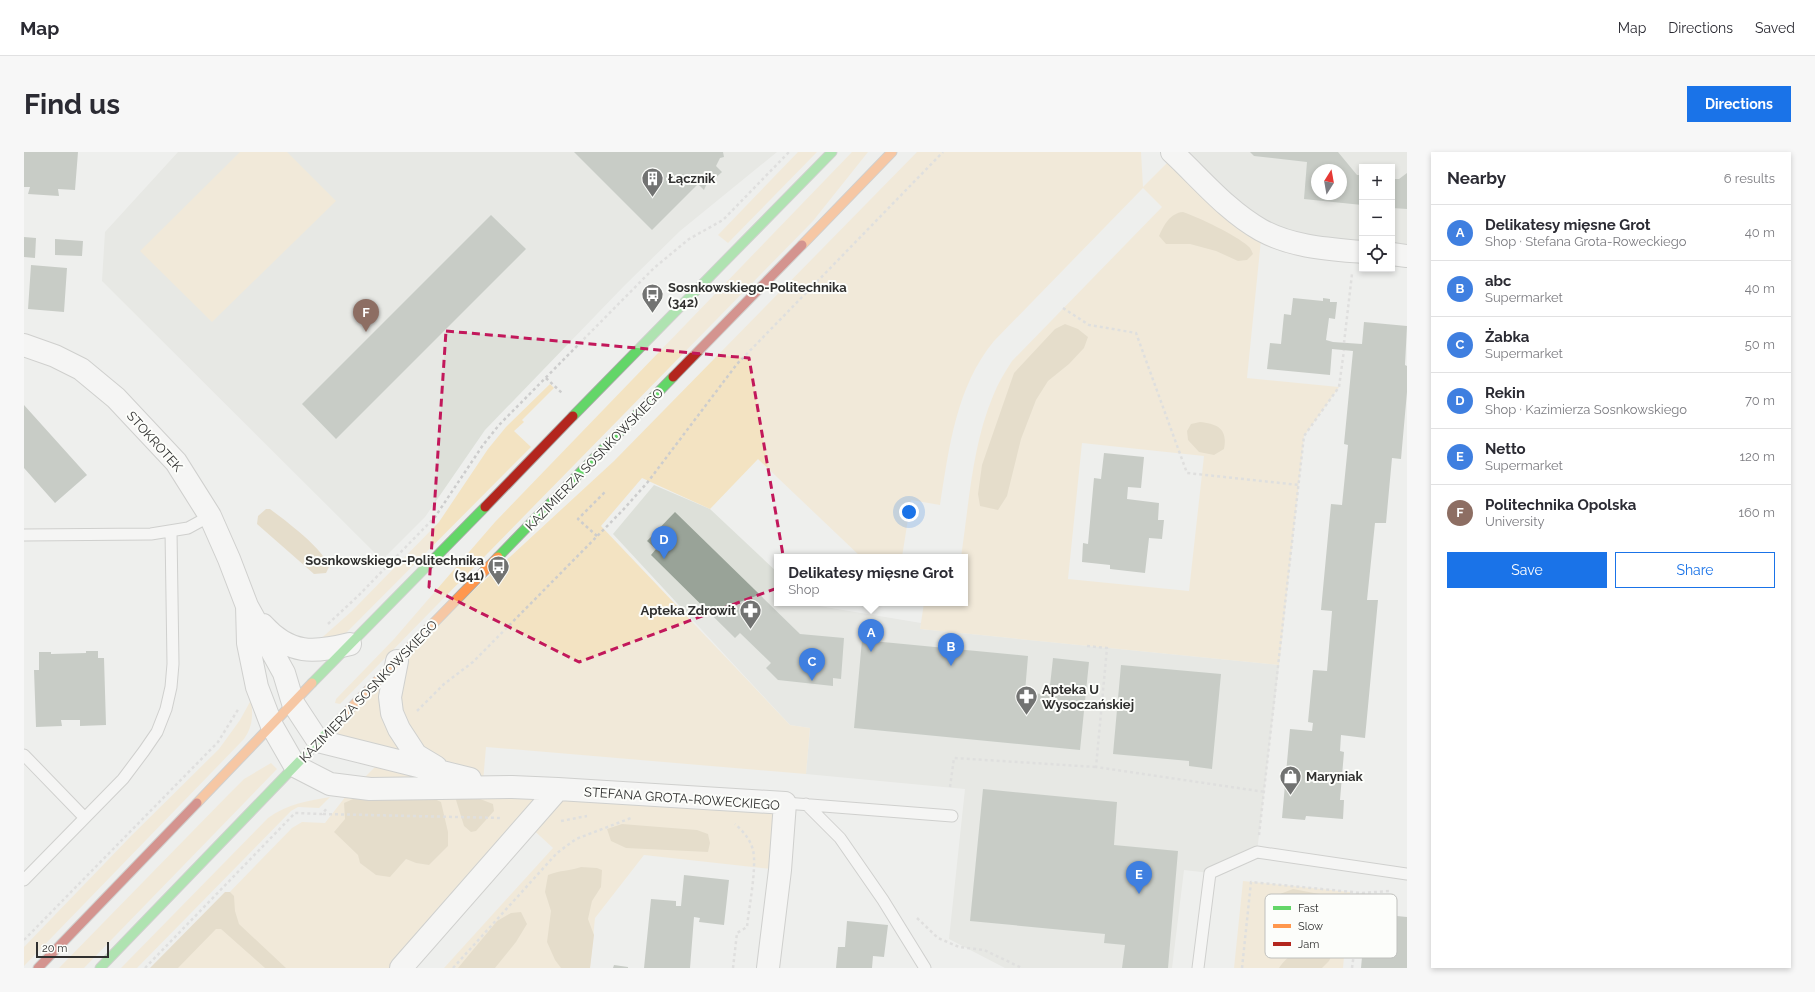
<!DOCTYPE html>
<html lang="en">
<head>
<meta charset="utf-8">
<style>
  body { margin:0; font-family:Raleway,sans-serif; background:#f7f7f7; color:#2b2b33 }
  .controls { position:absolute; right:12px; top:12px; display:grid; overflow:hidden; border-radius:0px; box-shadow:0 2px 6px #0003 }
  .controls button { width:36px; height:36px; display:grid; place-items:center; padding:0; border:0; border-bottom:1px solid #e1e1e2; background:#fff; color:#2b2b33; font:20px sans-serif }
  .compass { position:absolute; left:1287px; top:12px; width:36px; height:36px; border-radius:50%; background:#fff; box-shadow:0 2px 6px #0003; rotate:11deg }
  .scale { position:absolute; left:12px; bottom:10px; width:73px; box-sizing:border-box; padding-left:4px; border:2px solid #30302f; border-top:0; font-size:11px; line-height:14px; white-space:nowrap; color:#30302f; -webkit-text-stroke:3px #fcfdfa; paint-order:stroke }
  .you { position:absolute; left:885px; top:360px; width:14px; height:14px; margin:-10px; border:3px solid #fff; border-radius:50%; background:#1a73e8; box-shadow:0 0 0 6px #1a73e833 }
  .badge { display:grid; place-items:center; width:26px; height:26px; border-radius:50%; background:#1a73e8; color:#fff; font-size:13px; font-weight:700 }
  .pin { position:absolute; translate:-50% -33px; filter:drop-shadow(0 1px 2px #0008) }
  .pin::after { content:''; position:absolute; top:21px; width:14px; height:12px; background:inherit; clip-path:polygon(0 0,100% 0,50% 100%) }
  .popup { position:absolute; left:750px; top:402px; width:194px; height:52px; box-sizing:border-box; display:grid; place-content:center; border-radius:0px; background:#fff; filter:drop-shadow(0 1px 3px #0005); font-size:13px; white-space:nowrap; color:#7c7c81 }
  .popup b { font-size:15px; color:#2b2b33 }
  .popup::after { content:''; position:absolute; left:50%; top:100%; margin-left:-8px; border:8px solid transparent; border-top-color:#fff }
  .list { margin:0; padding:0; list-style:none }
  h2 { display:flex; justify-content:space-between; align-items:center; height:52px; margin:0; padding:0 16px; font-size:17px }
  h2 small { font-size:13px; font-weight:400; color:#7c7c81 }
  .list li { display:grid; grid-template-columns:26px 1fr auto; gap:12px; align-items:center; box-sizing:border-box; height:56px; padding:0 16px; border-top:1px solid #e1e1e2 }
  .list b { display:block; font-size:15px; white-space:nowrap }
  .list p { margin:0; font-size:13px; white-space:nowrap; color:#7c7c81 }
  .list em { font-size:13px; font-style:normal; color:#7c7c81 }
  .actions { display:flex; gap:8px; padding:12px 16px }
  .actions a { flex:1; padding:9px 0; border:1px solid #1a73e8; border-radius:0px; text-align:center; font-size:14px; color:#1a73e8 }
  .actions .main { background:#1a73e8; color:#fff }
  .icon { flex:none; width:22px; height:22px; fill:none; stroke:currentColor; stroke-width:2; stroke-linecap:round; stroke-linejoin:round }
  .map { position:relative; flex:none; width:1383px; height:816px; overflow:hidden; border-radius:0px }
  header { display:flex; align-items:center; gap:24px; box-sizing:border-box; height:56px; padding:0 20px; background:#fff; border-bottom:1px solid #e1e1e2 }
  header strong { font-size:19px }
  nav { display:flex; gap:22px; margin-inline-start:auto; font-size:14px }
  .intro { display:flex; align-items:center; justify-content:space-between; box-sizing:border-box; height:96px; padding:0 24px }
  h1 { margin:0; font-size:28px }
  .button { padding:10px 18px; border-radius:0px; background:#1a73e8; color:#fff; font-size:14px; font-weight:700 }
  main { display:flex; gap:24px; padding:0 24px }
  aside { flex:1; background:#fff; border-radius:0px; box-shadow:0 2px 6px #0003 }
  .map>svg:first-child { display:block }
  .built { fill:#dde0d9; fill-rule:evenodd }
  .green { fill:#f3e3c2; fill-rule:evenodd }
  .forest { fill:#dac8a3 }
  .building { fill:#99a398; fill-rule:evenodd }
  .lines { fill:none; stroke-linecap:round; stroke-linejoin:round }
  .lane-casing { stroke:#a9aaa8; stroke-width:13 }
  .street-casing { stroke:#a9aaa8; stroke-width:24 }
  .fast-casing { stroke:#a9aaa8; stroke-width:11 }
  .slow-casing { stroke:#a9aaa8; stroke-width:11 }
  .jam-casing { stroke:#a9aaa8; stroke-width:11 }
  .path { stroke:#cdcdcd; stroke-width:2.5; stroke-dasharray:3 3; stroke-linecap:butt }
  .lane { stroke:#fcfdfc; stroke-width:11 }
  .street { stroke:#fcfdfc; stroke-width:22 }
  .fast { stroke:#63d668; stroke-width:9 }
  .slow { stroke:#ff974d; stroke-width:9 }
  .jam { stroke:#b3261e; stroke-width:9 }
  .marked { fill:none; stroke:#c2185b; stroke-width:3; stroke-dasharray:8 5; stroke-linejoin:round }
  .labels { text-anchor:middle; stroke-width:4; stroke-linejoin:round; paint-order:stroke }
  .poi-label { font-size:13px; font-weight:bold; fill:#30302f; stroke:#fcfdfa; text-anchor:start }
  .street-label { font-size:13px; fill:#30302f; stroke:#fcfdfa }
  .key { fill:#fcfdfa; stroke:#bfc0bd; stroke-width:1 }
  .key-label { font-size:11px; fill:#30302f }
</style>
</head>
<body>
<header>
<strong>Map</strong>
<nav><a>Map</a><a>Directions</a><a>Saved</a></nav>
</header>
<div class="intro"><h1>Find us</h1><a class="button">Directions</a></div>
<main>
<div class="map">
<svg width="1383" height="816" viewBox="0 0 1383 816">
  <rect width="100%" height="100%" fill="#eeefed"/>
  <path class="built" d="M154,0H753L656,79L600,134L461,278L401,365L358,408L78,129L81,80Z
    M1148,0H1383V104L1368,102V15H1338V100L1254,86ZM1293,18H1317V42H1293Z
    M630,333L686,357L753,420V451H786L789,453L897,471L896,477L1255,513L1233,700L1186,721L1160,718L1148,816H981L925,787L941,637L782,622L786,576L766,573L589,382Z"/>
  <path class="green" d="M216,0H263L312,49L188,170L116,99Z
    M774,0H793L704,91L694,83Z
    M828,0H844L789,69L316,552L311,551L312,547L370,487L471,370Z
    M893,0H1117L1119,35L1151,3L1238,78L1223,226L1315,235L1280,284L1255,513L896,477L900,451H941V405H937C945,352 948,294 969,244C974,231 981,220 988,209L1138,55L1119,36L970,189C932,235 925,296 916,353L887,348L878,405H837L734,307L686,357L618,326L577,374L766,573L786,576L782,622L462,595L459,630L761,651L756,718L620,703L571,766L566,816H420L529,696L503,672L377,816H132L268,676L278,670L301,671L322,644L353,613L294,589L373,509L590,309ZM1058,291L1180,304L1165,439L1044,427Z
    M526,232L530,236L498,268L500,270L490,279L507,295L321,482L293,490L328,459L415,370L464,297L482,275Z
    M227,548C229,563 229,574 220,587L0,814V795L107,684L195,597L216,568Z
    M247,611L253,617L60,816H35L205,642L220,627Z
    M306,645L295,656L274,655L267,659L113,816H97L244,666C263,652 283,649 306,645Z
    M1219,729L1326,740L1319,816H1210Z"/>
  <path class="forest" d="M1159,60C1176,66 1212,83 1224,94C1227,96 1228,100 1229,102L1223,108L1214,109L1192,99L1166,92H1142L1135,84C1140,73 1146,61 1159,60Z
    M1041,172L1054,177L1064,185L1060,196L1045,212L1024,229L1012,248L997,287L983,344L974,358L956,354L954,342L958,313L990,221L1031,177Z
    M1176,270C1194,272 1204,277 1200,297L1190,303L1175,300L1164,288L1163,279L1167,272Z
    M242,357H246C262,369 300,397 305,415L302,421L290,422L233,372L234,364Z
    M404,644L417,650L424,680V694L405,713L392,711L382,707L366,725L352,723L336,711L334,703L310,680L321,667L320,651L329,647Z
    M451,645L469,652L470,659L452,679L447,680L440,674L432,648L433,646Z
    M598,672L673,678L684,682L686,691L684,700L602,696L587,689L583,677Z
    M557,715L573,716L578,718L577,735L568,749L564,767L570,783L566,816H537L531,808L523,790L527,759L521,740L524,723C536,718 546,719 557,715Z
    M1269,737L1311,745L1316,758L1313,793L1305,809L1298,816H1255C1267,796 1296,793 1290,764L1282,759L1260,752L1256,742Z
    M201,740H206L210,744L211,759L215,772L262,816H241L197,777H192L154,816H126Z
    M497,760L503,772L492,790L471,816H434L473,769L487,761Z"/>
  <path class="building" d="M0,0H54L51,38L34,37L35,44L4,42L6,35H0Z
    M550,0H699L700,5L696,6L692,14L698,20L686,31L684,29L680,38L674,32L628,78Z
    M1226,0H1314L1333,23H1338V53L1280,47L1283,10L1230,4ZM1293,18H1317V42H1293Z
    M1383,21V57L1368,56V27H1375Z
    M467,63L502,97L312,287L278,252Z
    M0,85L12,86L11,106L0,105Z
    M31,87L59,89L58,104L31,103Z
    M7,113L43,116L40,160L4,157Z
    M1269,146L1299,149V146L1306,147V150H1313L1311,167L1305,166L1302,188L1309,190L1338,192L1340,170L1383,174L1381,213L1383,214V240L1377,307L1368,306L1362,371H1351L1343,448H1354L1341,586L1317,583L1316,599L1320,600L1316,648H1320L1319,667L1282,664L1281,668L1258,666L1266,577L1288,579L1289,571L1284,570L1289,518L1303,519L1308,459L1297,458L1307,352L1318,353L1324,293L1320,292L1329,199L1308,197L1306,223L1243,217L1246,191L1257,192L1260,162L1267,163Z
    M0,253L63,323L31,351L0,316Z
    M1080,301L1120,305L1117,336L1104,335L1103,347L1135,351L1134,368H1140L1138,387L1125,386L1121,421L1086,417V413L1058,410L1059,391L1064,392L1070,326L1077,327Z
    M651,360L776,482L820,486L817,527L809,526V534L754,528L742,516L747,511L716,481L711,486L627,403L632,397L623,389Z
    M838,488L1004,504L1001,540L1025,543L1029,506L1065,510L1056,598L830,576Z
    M62,499H74V506H80L82,573L56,574V568H37L38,574L12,575L10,518H15V500H27V502L62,501Z
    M1097,513L1197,522L1188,617L1165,614V609L1089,602Z
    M959,637L1093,650L1090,693L1154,699L1144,816H1098L1101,793L1080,791L1081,782L946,769Z
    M660,723L705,728L700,773L675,770L676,766L670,765L666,816H620L627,747L652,749V754H657Z
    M1342,761L1383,765V816H1337Z
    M823,769L864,773L860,805L849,804L848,816H812L814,795H821Z
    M590,813L604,815V816H589Z"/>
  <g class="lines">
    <defs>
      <path id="lane" d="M0,383L127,382L164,376L186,364
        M0,603L60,665
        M761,651L928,664
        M782,652L816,686L859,748L901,816
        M0,728L99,627L120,599L133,580L142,557L147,535L149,512L147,379
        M1174,816L1186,721L1233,700L1383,722"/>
      <path id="street" d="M1148,0C1176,26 1203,59 1237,78C1268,95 1304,97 1338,100
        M1368,102L1383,104
        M0,193L31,204L57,217L92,246L152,310L186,364L205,407L223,454L260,521L269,551L294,589L446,627
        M223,454L224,491L233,535L248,574L271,614L306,632L346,637L488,635L534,637L761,651L756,718L744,816
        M239,473C266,503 290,501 326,492
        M373,509L366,545L368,561L375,577L392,603L412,615
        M377,816L534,637"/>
      <path id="fast" d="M549,264L808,0
        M474,405L649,225
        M288,531L461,355
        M76,816L320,563"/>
      <path id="slow" d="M778,93L868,0
        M320,563L474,405
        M173,651L288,531"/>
      <path id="jam" d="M649,225L778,93
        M461,355L549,264
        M14,816L173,651"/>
    </defs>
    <use href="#lane" class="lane-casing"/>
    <use href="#street" class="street-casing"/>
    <use href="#fast" class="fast-casing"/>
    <use href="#slow" class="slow-casing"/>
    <use href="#jam" class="jam-casing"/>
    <path class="path" d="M1039,156L1065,173L1112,181L1163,321L1275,333
      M1320,191L1328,122
      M522,226L539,242
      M573,384L554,367L581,340
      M304,472L334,444L411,365L459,293L475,273L630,116L665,87L699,68L765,0
      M1063,494L1083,496L1072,615L1241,640
      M393,559L420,532L449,510L598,359L623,331L713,212L919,0
      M926,635L930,606L1072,615
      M299,662L478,666
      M537,669L563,664
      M1235,683L1280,284L1315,235L1320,198
      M893,766L914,786L935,795L960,798L998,816
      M0,788L194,590L215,556
      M121,816L271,661L298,662L304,655
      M429,816L533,701L552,687L607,666
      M709,816L713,781L723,775C725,755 733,715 729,698C726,687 719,679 711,672
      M1218,816L1227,730L1338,741L1365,739
      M1328,816L1338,741"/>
    <use href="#lane" class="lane"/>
    <use href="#street" class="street"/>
    <use href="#fast" class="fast"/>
    <use href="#slow" class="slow"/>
    <use href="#jam" class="jam"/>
  </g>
  <path d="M0 0H1383V816H0ZM422,179L725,206L764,432L555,510L405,435Z" fill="#eeefed" fill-opacity=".55" fill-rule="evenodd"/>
  <path class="marked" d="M422,179L725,206L764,432L555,510L405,435Z"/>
  <defs>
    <symbol id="building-pin" viewBox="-11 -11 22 30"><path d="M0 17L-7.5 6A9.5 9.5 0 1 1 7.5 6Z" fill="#727372" stroke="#fcfdfa"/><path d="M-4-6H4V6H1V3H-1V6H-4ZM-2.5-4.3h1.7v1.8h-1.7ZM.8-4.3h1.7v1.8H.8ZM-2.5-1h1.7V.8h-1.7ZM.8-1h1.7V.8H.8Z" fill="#fff"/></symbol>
    <symbol id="bus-pin" viewBox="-11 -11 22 30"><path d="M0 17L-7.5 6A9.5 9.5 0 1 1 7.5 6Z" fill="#727372" stroke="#fcfdfa"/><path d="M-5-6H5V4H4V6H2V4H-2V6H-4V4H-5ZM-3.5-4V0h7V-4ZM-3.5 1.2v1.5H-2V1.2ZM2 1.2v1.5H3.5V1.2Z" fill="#fff"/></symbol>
    <symbol id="pharmacy-pin" viewBox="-11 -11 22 30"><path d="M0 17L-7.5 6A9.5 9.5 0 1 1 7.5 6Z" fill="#727372" stroke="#fcfdfa"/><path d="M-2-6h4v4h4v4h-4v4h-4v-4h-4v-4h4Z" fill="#fff"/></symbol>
    <symbol id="shop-pin" viewBox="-11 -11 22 30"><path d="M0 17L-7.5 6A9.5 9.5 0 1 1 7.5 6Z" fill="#727372" stroke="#fcfdfa"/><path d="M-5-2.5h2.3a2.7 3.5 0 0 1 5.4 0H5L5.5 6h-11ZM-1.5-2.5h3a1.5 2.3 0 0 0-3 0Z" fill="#fff"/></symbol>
  </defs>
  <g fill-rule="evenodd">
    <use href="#building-pin" x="616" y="14" width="25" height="34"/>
    <use href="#bus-pin" x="616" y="130" width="25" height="34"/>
    <use href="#bus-pin" x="462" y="402" width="25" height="34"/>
    <use href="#pharmacy-pin" x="714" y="446" width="25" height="34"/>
    <use href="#pharmacy-pin" x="990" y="532" width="25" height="34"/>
    <use href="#shop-pin" x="1254" y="612" width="25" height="34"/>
  </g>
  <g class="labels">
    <g class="poi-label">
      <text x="644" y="31">Łącznik</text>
      <text x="644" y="140">Sosnkowskiego-Politechnika<tspan x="644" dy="15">(342)</tspan></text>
      <text x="460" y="413" text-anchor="end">Sosnkowskiego-Politechnika<tspan x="460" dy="15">(341)</tspan></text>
      <text x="712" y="463" text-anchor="end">Apteka Zdrowit</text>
      <text x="1018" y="542">Apteka U<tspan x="1018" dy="15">Wysoczańskiej</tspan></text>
      <text x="1282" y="629">Maryniak</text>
    </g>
    <g class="street-label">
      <text transform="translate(131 289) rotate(48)" y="5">STOKROTEK</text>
      <text transform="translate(570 307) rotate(-46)" y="5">KAZIMIERZA SOSNKOWSKIEGO</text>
      <text transform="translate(344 539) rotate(-46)" y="5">KAZIMIERZA SOSNKOWSKIEGO</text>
      <text transform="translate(658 646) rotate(4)" y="5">STEFANA GROTA-ROWECKIEGO</text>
    </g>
  </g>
  <rect x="1241" y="742" width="132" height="64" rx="6" class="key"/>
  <rect x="1249" y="754" width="18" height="4" fill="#63d668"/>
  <rect x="1249" y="772" width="18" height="4" fill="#ff974d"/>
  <rect x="1249" y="790" width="18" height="4" fill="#b3261e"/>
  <g class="key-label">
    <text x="1274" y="760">Fast</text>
    <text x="1274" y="778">Slow</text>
    <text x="1274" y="796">Jam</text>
  </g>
</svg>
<div class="controls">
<button>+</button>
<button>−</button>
<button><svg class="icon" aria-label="locate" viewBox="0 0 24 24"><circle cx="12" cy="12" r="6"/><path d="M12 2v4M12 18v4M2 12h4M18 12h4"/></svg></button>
</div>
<svg class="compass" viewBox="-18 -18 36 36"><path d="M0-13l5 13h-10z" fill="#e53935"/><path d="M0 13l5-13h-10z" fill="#7c7c81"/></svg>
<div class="scale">20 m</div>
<div class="you"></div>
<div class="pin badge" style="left:847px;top:500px;background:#3f7fe0">A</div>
<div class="popup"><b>Delikatesy mięsne Grot</b>Shop</div>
<div class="pin badge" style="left:927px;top:514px;background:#3f7fe0">B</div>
<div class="pin badge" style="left:788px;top:529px;background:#3f7fe0">C</div>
<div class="pin badge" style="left:640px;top:407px;background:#3f7fe0">D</div>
<div class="pin badge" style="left:1115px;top:742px;background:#3f7fe0">E</div>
<div class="pin badge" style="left:342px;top:180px;background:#8d6e63">F</div>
</div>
<aside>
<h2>Nearby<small>6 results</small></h2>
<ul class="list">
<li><span class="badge" style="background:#3f7fe0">A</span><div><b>Delikatesy mięsne Grot</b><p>Shop · Stefana Grota-Roweckiego</p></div><em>40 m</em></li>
<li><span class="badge" style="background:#3f7fe0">B</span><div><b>abc</b><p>Supermarket</p></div><em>40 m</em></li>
<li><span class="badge" style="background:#3f7fe0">C</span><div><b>Żabka</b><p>Supermarket</p></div><em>50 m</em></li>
<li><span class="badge" style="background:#3f7fe0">D</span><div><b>Rekin</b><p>Shop · Kazimierza Sosnkowskiego</p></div><em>70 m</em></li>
<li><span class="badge" style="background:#3f7fe0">E</span><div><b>Netto</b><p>Supermarket</p></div><em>120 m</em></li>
<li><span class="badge" style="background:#8d6e63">F</span><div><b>Politechnika Opolska</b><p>University</p></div><em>160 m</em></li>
</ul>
<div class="actions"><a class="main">Save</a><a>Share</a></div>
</aside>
</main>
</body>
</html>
